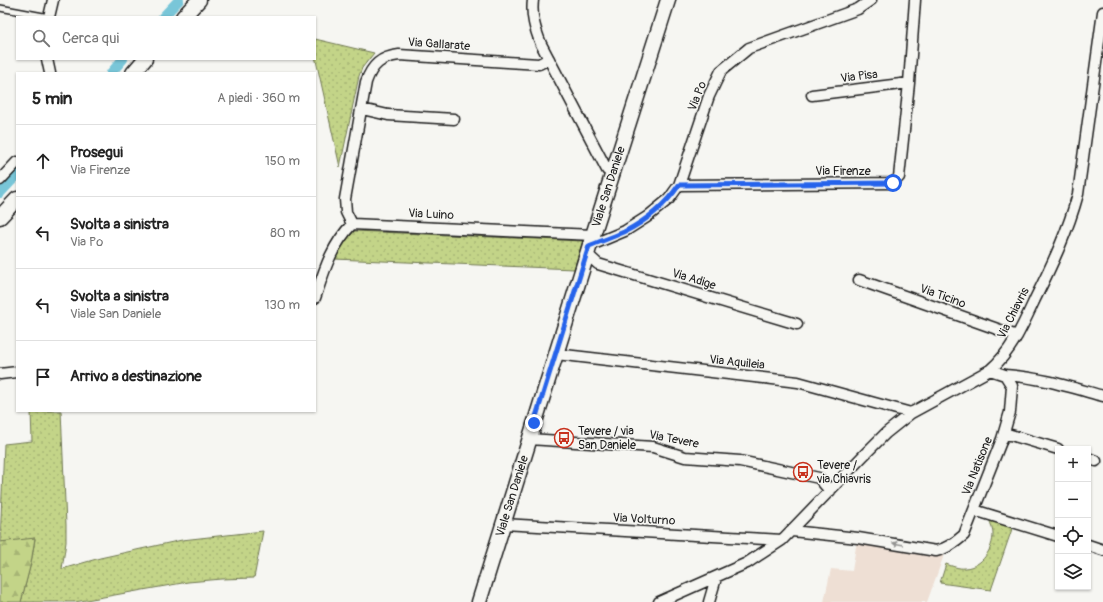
<!DOCTYPE html>
<html lang="it">
<head>
<meta charset="utf-8">
<style>
  body { margin:0; font-family:Pangolin,sans-serif; background:#f2f2f2; color:#222 }
  .controls { position:absolute; right:12px; bottom:12px; display:grid; overflow:hidden; border-radius:0px; box-shadow:0 1px 3px #0004 }
  .controls button { width:36px; height:36px; display:grid; place-items:center; padding:0; border:0; border-bottom:1px solid #e0e0e0; background:#fff; color:#222; font:20px sans-serif }
  .stop { position:absolute; width:12px; height:12px; margin:-9px; border:3px solid #2563eb; border-radius:50%; background:#fff }
  .stop.end { background:#2563eb; border-color:#fff; box-shadow:0 1px 4px #0008 }
  .list { margin:0; padding:0; list-style:none }
  h2 { display:flex; justify-content:space-between; align-items:center; height:52px; margin:0; padding:0 16px; font-size:17px }
  h2 small { font-size:13px; font-weight:400; color:#767676 }
  .list li { display:grid; grid-template-columns:26px 1fr auto; gap:12px; align-items:center; box-sizing:border-box; height:72px; padding:0 16px; border-top:1px solid #e0e0e0 }
  .list b { display:block; font-size:15px; white-space:nowrap }
  .list p { margin:0; font-size:13px; white-space:nowrap; color:#767676 }
  .list em { font-size:13px; font-style:normal; color:#767676 }
  .icon { flex:none; width:22px; height:22px; fill:none; stroke:currentColor; stroke-width:2; stroke-linecap:round; stroke-linejoin:round }
  .map { position:relative; flex:none; width:1103px; height:602px; overflow:hidden }
  .search { position:absolute; background:#fff; box-shadow:0 1px 3px #0004; left:16px; top:16px; width:300px; height:44px; display:flex; align-items:center; gap:10px; box-sizing:border-box; padding:0 14px; border-radius:0px; color:#767676; font-size:15px }
  .panel { position:absolute; background:#fff; box-shadow:0 1px 3px #0004; left:16px; top:72px; width:300px; height:340px; border-radius:0px }
  .map>svg:first-child { display:block }
  .built { fill:#eedfd4 }
  .grass { fill:url(#grass-dots); stroke:#707852 }
  .forest { fill:url(#forest-firs); stroke:#707852 }
  .lines { fill:none; stroke-linecap:round; stroke-linejoin:round }
  .canal { stroke:#79c6d8; stroke-width:10 }
  .lane-casing { stroke:#1c1c1c; stroke-width:8 }
  .street-casing { stroke:#1c1c1c; stroke-width:13 }
  .secondary-casing { stroke:#1c1c1c; stroke-width:17 }
  .lane { stroke:#f6f6f2; stroke-width:5 }
  .street { stroke:#f6f6f2; stroke-width:10 }
  .secondary { stroke:#f6f6f2; stroke-width:14 }
  .oneway { fill:#949492 }
  .route { stroke:#2563eb; stroke-width:5 }
  .labels { text-anchor:middle; stroke-width:3; stroke-linejoin:round; paint-order:stroke }
  .street-label { font-size:12px; fill:#1c1c1c; stroke:#f6f6f2 }
  .poi-label { font-size:12px; fill:#1c1c1c; stroke:#f6f6f2; text-anchor:start }
</style>
</head>
<body>
<div class="map">
<svg width="1103" height="602" viewBox="0 0 1103 602">
  <defs>
    <pattern id="grass-dots" width="8" height="8" patternUnits="userSpaceOnUse"><rect width="8" height="8" fill="#c3d488"/><path d="M2 2h.1M6 6h.1" fill="none" stroke="#a7b575" stroke-width="1.8" stroke-linecap="round"/></pattern>
    <pattern id="forest-firs" width="22" height="20" patternUnits="userSpaceOnUse"><rect width="22" height="20" fill="#c3d488"/><path d="M5 1l3.5 6h-7zM16 11l3.5 6h-7z" fill="#a7b575"/></pattern>
  </defs>
  <rect width="100%" height="100%" fill="#f6f6f2"/>
  <filter id="ink" filterUnits="userSpaceOnUse"><feTurbulence type="fractalNoise" baseFrequency=".025" numOctaves="2"/><feDisplacementMap in="SourceGraphic" scale="8" xChannelSelector="R" yChannelSelector="G"/><feConvolveMatrix kernelMatrix="1 2 1 2 8 2 1 2 1" color-interpolation-filters="sRGB"/></filter>
  <g filter="url(#ink)">
    <path class="built" d="M857,540L944,555L927,602H824L831,569L852,571Z"/>
    <path class="grass" d="M315,39L374,53L362,68L359,76L340,167L315,56Z
      M354,231L583,241L574,269L334,259L337,251Z
      M31,411H61L66,525V542L62,569L100,558L182,540L263,531L254,578L222,579L188,582L75,602H21L31,563L35,539L0,542L4,444L32,441Z
      M989,519L1013,526L991,590L940,583L946,564C952,566 959,569 965,568C982,567 993,549 993,534C993,529 991,524 989,519Z"/>
    <path class="forest" d="M35,538L31,563L21,602H0V542Z"/>
    <g class="lines">
      <path class="canal" d="M163,17L179,0
        M111,73L123,59
        M0,193L17,175"/>
      <defs>
        <path id="lane" d="M0,8L49,17"/>
        <path id="street" d="M533,0C531,16 535,29 541,44L607,170L613,173
          M49,17L53,0
          M47,59L50,73
          M812,95L909,83
          M362,109L388,115L454,119
          M0,180L17,162
          M679,185L893,183L899,177L909,83L915,0
          M352,224L346,212L345,199L366,82C372,65 381,57 399,55L539,64L549,59
          M589,246L625,231L647,217L669,199L679,185L709,96L721,71L749,48L858,9L871,0
          M587,254L598,264L797,324
          M859,280L1017,336
          M315,298C325,268 331,247 352,224L593,235
          M556,354L798,382L911,413
          M0,374L17,372
          M1005,375C1039,377 1070,387 1103,396
          M1004,433L1058,449
          M529,439L653,447L685,457L740,461L819,478L830,491
          M1088,458L1096,461
          M974,510L1058,536
          M503,524L782,540
          M792,531L858,538L936,551C947,549 956,542 964,535L1002,439L1010,412L1012,386L1005,375L990,370
          M1088,545L1103,550
          M659,602L747,563L782,540L863,456L886,433L911,413L990,370C1012,351 1023,325 1035,299C1052,265 1068,231 1078,194L1103,12
          M709,602L716,578"/>
        <g id="secondary">
          <path d="M183,17L199,0"/>
          <path d="M133,73L145,59"/>
          <path d="M0,217L17,199"/>
          <path id="s1" d="M479,602L593,235L668,0"/>
        </g>
      </defs>
      <use href="#lane" class="lane-casing"/>
      <use href="#street" class="street-casing"/>
      <use href="#secondary" class="secondary-casing"/>
      <use href="#lane" class="lane"/>
      <use href="#street" class="street"/>
      <use href="#secondary" class="secondary"/>
    </g>
    <defs><path id="oneway-solid" d="M-6-.8H1V-3.2L6.5 0L1 3.2V.8H-6Z"/></defs>
    <use class="oneway" href="#oneway-solid" transform="translate(898 544) rotate(-170)"/>
  </g>
  <g class="lines" filter="url(#ink)">
    <path class="route" d="M534,423L589,246C601,241 613,237 624,232C646,221 666,204 679,185L893,183"/>
  </g>
  <defs>
    <symbol id="bus-ring" viewBox="-11 -11 22 22"><circle r="9.5" fill="#f6f6f2" stroke="#c8321e" stroke-width="1.5"/><path d="M-5-6H5V4H4V6H2V4H-2V6H-4V4H-5ZM-3.5-4V0h7V-4ZM-3.5 1.2v1.5H-2V1.2ZM2 1.2v1.5H3.5V1.2Z" fill="#c8321e"/></symbol>
  </defs>
  <g fill-rule="evenodd">
    <use href="#bus-ring" x="553" y="427" width="22" height="22"/>
    <use href="#bus-ring" x="792" y="461" width="22" height="22"/>
  </g>
  <g class="labels">
    <g class="street-label">
      <text transform="translate(439 44) rotate(4)" y="4">Via Gallarate</text>
      <text transform="translate(859 76) rotate(-7)" y="4">Via Pisa</text>
      <text transform="translate(697 96) rotate(-68)" y="4">Via Po</text>
      <text x="843" y="175">Via Firenze</text>
      <text dy="4" stroke="none"><textPath href="#s1" startOffset="435">Viale San Daniele</textPath></text>
      <text transform="translate(431 214) rotate(3)" y="4">Via Luino</text>
      <text transform="translate(694 279) rotate(17)" y="4">Via Adige</text>
      <text transform="translate(943 296) rotate(20)" y="4">Via Ticino</text>
      <text transform="translate(1013 313) rotate(-63)" y="4">Via Chiavris</text>
      <text transform="translate(737 362) rotate(6)" y="4">Via Aquileia</text>
      <text transform="translate(674 439) rotate(11)" y="4">Via Tevere</text>
      <text transform="translate(977 466) rotate(-68)" y="4">Via Natisone</text>
      <text dy="4" stroke="none"><textPath href="#s1" startOffset="111">Viale San Daniele</textPath></text>
      <text transform="translate(644 519) rotate(3)" y="4">Via Volturno</text>
    </g>
    <g class="poi-label">
      <text x="578" y="435">Tevere / via<tspan x="578" dy="14">San Daniele</tspan></text>
      <text x="817" y="469">Tevere /<tspan x="817" dy="14">via Chiavris</tspan></text>
    </g>
  </g>
</svg>
<div class="controls">
<button>+</button>
<button>−</button>
<button><svg class="icon" aria-label="locate" viewBox="0 0 24 24"><circle cx="12" cy="12" r="6"/><path d="M12 2v4M12 18v4M2 12h4M18 12h4"/></svg></button>
<button><svg class="icon" aria-label="layers" viewBox="0 0 24 24"><path d="M12 4l9 5-9 5-9-5zM3 14l9 5 9-5"/></svg></button>
</div>
<div class="stop" style="left:893px;top:183px"></div>
<div class="stop end" style="left:534px;top:423px"></div>
<div class="search"><svg class="icon" aria-label="search" viewBox="0 0 24 24"><circle cx="10" cy="10" r="6"/><path d="M15 15l6 6"/></svg>Cerca qui</div>
<section class="panel">
<h2>5 min<small>A piedi · 360 m</small></h2>
<ul class="list">
<li><svg class="icon" aria-label="ahead" viewBox="0 0 24 24"><path d="M12 20V5M6 11l6-6 6 6"/></svg><div><b>Prosegui</b><p>Via Firenze</p></div><em>150 m</em></li>
<li><svg class="icon" aria-label="left" viewBox="0 0 24 24"><path d="M17 20v-9H6M10 6l-5 5 5 5"/></svg><div><b>Svolta a sinistra</b><p>Via Po</p></div><em>80 m</em></li>
<li><svg class="icon" aria-label="left" viewBox="0 0 24 24"><path d="M17 20v-9H6M10 6l-5 5 5 5"/></svg><div><b>Svolta a sinistra</b><p>Viale San Daniele</p></div><em>130 m</em></li>
<li><svg class="icon" aria-label="arrive" viewBox="0 0 24 24"><path d="M6 21V4h12l-3 4 3 4H6"/></svg><div><b>Arrivo a destinazione</b></div></li>
</ul>
</section>
</div>
</body>
</html>
